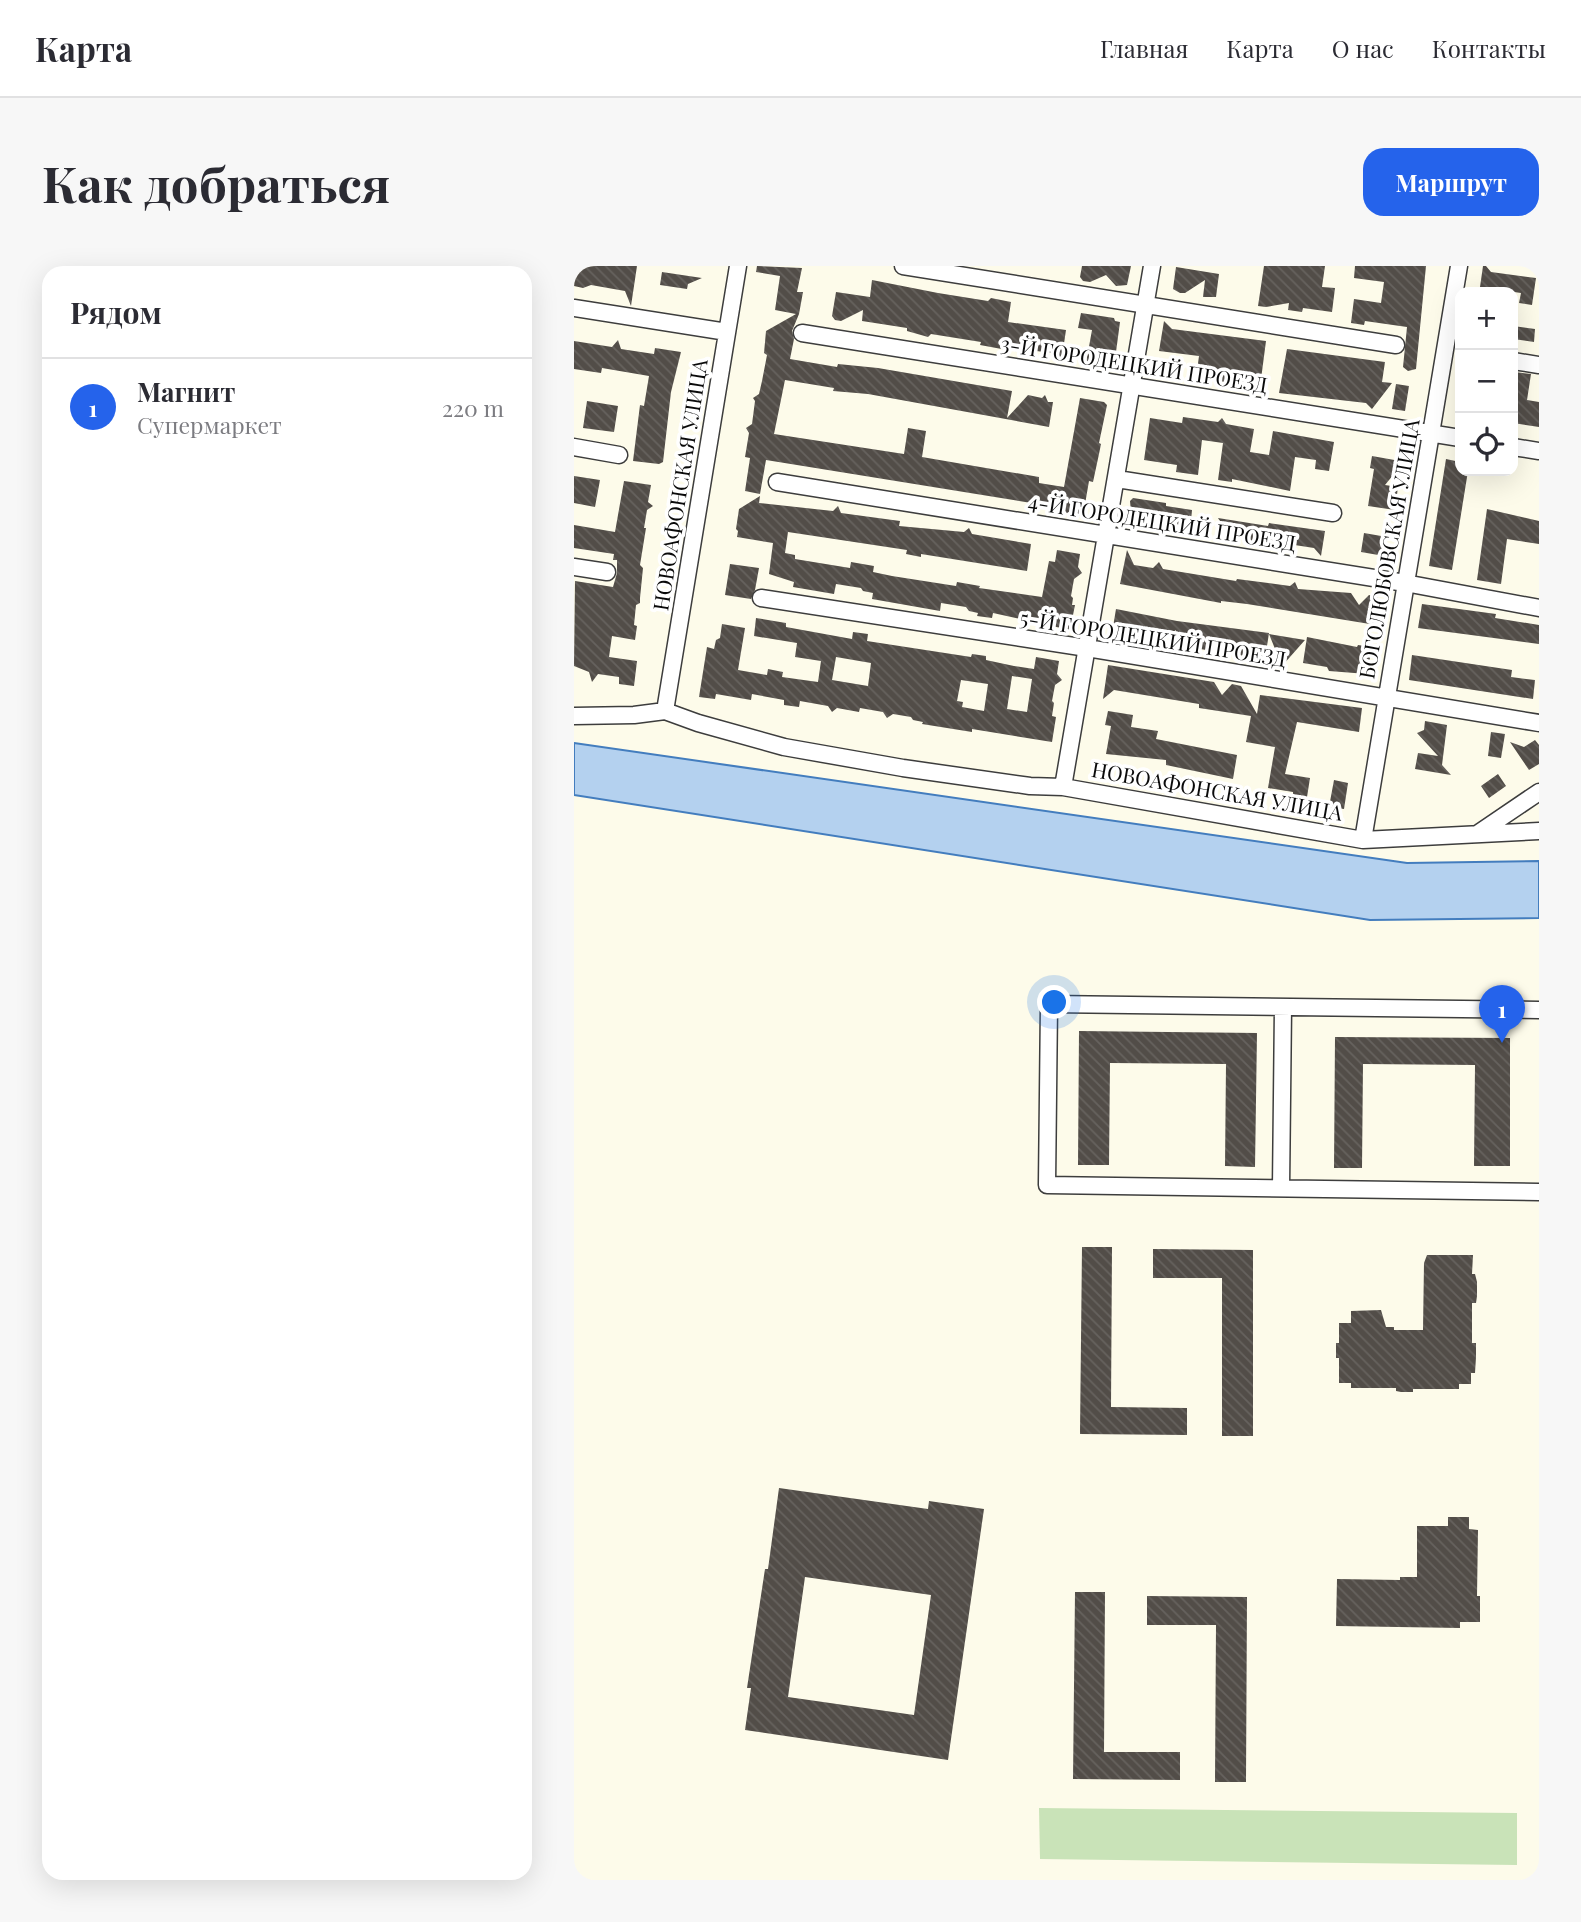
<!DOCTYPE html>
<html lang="ru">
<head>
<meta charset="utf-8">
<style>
  body { margin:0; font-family:"Playfair Display",serif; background:#f7f7f7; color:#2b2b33 }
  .controls { position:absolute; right:21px; top:21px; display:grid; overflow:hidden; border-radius:14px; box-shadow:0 7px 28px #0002 }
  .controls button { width:63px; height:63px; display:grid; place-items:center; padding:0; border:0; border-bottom:2px solid #e1e1e2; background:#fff; color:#2b2b33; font:35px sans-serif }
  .you { position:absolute; left:481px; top:737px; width:24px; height:24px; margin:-18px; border:5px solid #fff; border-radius:50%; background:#1a73e8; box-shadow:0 0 0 10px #1a73e833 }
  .badge { display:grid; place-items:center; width:46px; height:46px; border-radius:50%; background:#2563eb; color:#fff; font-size:23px; font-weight:700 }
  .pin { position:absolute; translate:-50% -58px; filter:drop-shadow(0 2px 4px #0008) }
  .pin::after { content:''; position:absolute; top:37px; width:24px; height:21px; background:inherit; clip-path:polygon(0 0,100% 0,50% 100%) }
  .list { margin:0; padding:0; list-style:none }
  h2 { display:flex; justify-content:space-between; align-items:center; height:91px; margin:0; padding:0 28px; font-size:30px }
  h2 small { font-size:23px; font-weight:400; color:#7c7c81 }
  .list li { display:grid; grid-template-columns:46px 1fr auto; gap:21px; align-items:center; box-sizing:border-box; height:98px; padding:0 28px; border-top:2px solid #e1e1e2 }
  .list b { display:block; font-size:26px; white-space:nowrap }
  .list p { margin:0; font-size:23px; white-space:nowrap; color:#7c7c81 }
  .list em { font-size:23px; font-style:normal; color:#7c7c81 }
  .icon { flex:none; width:38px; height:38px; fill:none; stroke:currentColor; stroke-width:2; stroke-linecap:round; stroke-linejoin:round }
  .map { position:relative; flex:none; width:965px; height:1614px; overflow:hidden; border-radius:21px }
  header { display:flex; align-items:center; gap:42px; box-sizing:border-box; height:98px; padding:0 35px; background:#fff; border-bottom:2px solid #e1e1e2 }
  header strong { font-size:33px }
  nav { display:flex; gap:38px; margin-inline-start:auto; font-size:24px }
  .intro { display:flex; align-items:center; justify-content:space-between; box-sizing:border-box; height:168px; padding:0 42px }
  h1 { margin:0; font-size:49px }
  .button { padding:18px 32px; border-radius:21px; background:#2563eb; color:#fff; font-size:24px; font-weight:700 }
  main { display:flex; gap:42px; padding:0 42px }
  aside { flex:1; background:#fff; border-radius:21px; box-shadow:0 7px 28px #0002 }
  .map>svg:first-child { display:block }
  .green { fill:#c9e3b8 }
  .water { fill:#b4d1ef; stroke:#437dbe; stroke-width:2 }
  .building { fill:url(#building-back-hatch); fill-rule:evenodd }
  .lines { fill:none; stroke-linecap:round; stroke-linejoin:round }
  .minor-casing { stroke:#3d3d3d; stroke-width:19 }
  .minor { stroke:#fff; stroke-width:16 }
  .labels { text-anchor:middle; stroke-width:7; stroke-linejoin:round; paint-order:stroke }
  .street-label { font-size:21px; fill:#0a0a0a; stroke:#fff }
</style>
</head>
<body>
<header>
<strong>Карта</strong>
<nav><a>Главная</a><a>Карта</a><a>О нас</a><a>Контакты</a></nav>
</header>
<div class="intro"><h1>Как добраться</h1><a class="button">Маршрут</a></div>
<main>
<aside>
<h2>Рядом<small></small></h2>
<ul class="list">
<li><span class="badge">1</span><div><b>Магнит</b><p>Супермаркет</p></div><em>220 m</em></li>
</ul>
</aside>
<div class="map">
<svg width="965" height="1614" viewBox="0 0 965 1614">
  <defs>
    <pattern id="building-back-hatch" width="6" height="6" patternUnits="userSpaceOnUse" patternTransform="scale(1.75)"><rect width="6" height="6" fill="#524d48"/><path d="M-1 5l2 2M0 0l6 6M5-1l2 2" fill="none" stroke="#66625e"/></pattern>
  </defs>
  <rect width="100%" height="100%" fill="#fdfbea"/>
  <path class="green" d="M465,1542L943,1547V1599L466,1593Z"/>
  <path class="water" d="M0,477L833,597L965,595V652L796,654L0,529Z"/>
  <path class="building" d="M0,0H63L57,40L51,25L17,19L9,22L0,20Z
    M183,0L228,2L223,26H229L225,48L218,65L220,73L216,93L263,101L264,98L304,102L438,125L433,152L454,129L468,132L471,129L474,136H479L475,161L294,128L259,125L260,122L211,114L200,168L330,188L334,162L352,165L348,191L465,211V217L490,221L506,132L530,136L533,139L525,177L527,178L525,188L519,216L515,215L509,250L476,244V240L192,194L186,228L171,225L176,192L171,191L175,167L172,162L178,158L181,135L179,132L185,128L188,115L193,89L190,87L192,65L222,48L201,44L206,10L182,6Z
    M508,0H557L553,19L542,20L532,9L516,16L509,15L506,11Z
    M690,0H751L748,21L761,22L758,46L729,42L728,46L714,44L715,37L692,41L684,40Z
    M781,0H852L842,103L834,105L829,101L833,61L791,55L790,59L777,57L780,33L807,37L810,16L780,12Z
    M909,0H912L917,6L962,12L958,39L945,37L947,27L906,21Z
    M602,1L645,8L642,31H629L631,14L611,27H606L599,23Z
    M88,6L128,12L114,18L113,23L86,19Z
    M298,14L364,27L414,35L417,32L437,36L434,56L492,64L487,98L484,97L479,87L462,85L461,88L433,84L406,79L407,76L357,68L354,71L333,65V62L288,55L289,44L267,55L261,54L258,50L262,26L296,31Z
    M507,47L540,52L541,55L546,56L540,101L512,97L518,64L504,62Z
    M590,55L598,63L692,75L686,121L622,112L625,90L585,85Z
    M939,60L961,63L960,76L939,73Z
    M44,74L47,83L80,88L81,82L107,86L97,126L89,196L85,198L59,195L66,139L70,140L75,110L28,102L27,107L0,103V75L38,81Z
    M713,83L811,96L808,116L818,117L798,143L792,137L705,127Z
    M941,106L957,108L953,134L965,136V161L939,157Z
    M822,118L835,120L831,145L818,143Z
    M13,135L44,140L40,166L9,162Z
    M609,151L644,156L648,152L652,158L680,163L676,186L695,189L699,165L760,176L755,205L741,203L742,194L721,191L716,225L658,213V216L644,214L649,177L628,174L624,209L602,206L603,199L570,194L576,152L608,157Z
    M798,190L826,195L824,203L811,219L824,221L821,244L794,240L800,203L796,202Z
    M872,193L886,196V205H894L878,304L855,300Z
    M0,210L26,214L21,241L0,237Z
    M50,215L77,219L74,236L79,240L73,244L70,262H72L66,299L69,302L66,332V337L62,339L60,359L63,360L61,374L38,370L35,391L63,395L60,420L45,418V411L24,408L18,416L15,406L0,400L1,315L39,321L43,307V294H39L40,288L0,282V259L41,266Z
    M186,230L185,237L259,245L264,240L267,247L326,255L325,260L390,266L395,262L398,268L457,278L453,305L347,288V291L332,288L333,284L214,266L211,287L221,289V293L276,302L277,296L300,300L299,306L318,310L382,320L383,316L406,320L405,322L468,331L475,295L481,296L483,284L506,288L504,301L508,307L500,313L497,330L499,332L498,339H501L496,364L419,347L418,352L403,350L404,347L395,345L392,341L367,337L366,345L298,333L299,327L289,325L287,322L262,318L260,328L219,321L220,316L195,308L199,277L163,271L164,265L162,263L165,243Z
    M559,232L592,237V240L618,244L616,266L602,264L603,257L583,254V250L557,246L556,235Z
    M913,243L965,255V278L933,273L927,318L903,314Z
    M644,252L694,260L695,257L751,265L747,290L740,282L701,276L698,279L665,272L659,276Z
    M790,267L813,271L810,290L787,286Z
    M553,284L560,299L579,302L585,296L589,303L662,315L663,313L716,320L721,316L724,323L777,327L785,339L795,329L803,331L806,335L802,359L673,338L647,335V337L546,318Z
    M156,298L185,302L181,324L177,333L151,329Z
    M848,338L922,348L921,352L965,359V378L844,362Z
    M542,343L603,355L695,367L691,393L600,379L602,364L583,378L577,374L538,367Z
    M182,352L212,357V361L278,373L279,366L294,368L293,375L397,391L398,388L412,390V394L440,400L460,403L462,391L485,395L483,408L488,414L481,419L478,435L480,437L478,450L482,451L478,476L398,463V466L348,458L349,456L339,454L337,451L319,448L313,452L309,446L286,442L285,446L263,442L258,446L254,440L226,435L225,441L210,439V434L178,428L177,434L142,428L141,433L125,431L133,381L140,383L142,374L146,372L148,358L171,362L164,404L193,409L194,403L209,406L208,411L244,416L247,395L221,391L223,377L180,370ZM262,391L297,397L294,420L258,414ZM438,410L458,413L453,446L433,443ZM387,414L414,418L410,445L388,441L389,436L383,435Z
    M695,368L731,374L708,400Z
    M733,371L783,381L784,379L798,381L793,408L755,405L753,401L729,397Z
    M838,389L938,404L937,411L961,414L959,433L835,414Z
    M534,399L640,416L648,429L658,418L667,420L683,448L686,429L788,442L785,466L723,456L711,508L736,512L733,531L719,529V526L694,522L701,481L672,476L677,450L625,442V438L540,424L529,433Z
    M534,445L559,449L557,461L584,465L582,473L663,489L659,513L592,499V494L532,488L537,460L531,459Z
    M851,455L873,459L868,499L877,509L841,503L844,487L864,490L843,467L850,464Z
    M917,466L931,468L927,492L914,490Z
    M961,474L965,479V498L955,504L936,476L950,481Z
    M924,508L932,520L915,532L907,520Z
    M760,514L774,517L770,543L755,541Z
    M505,765L683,767L681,901L651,900L652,798L536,797L535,899H504Z
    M761,771L936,772V900H900L901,799L789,798L788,902H760Z
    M508,981H538L537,1141L613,1142V1169L506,1168Z
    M579,983L679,984V1170H648V1012H579Z
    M853,989H899L898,1008H901L903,1016V1030L902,1037H898V1077H902V1091L901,1107H897V1118H885V1123H839V1126H827L822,1125V1122H777V1117H765V1092H762V1077H765V1057H777V1045L807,1044L812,1061H820V1064H849L850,997Z
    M205,1222L354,1243L355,1235L410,1243L374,1494L171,1464L177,1422H173L191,1303H194ZM231,1311L357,1329L340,1449L214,1431Z
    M874,1251H895V1263L904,1264L903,1330H906V1356H886V1362L762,1360L763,1313L826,1314V1311H843V1260H874Z
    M501,1326H531L530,1486H606V1514L499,1513Z
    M573,1330L673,1331L672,1516H641L642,1359H573Z"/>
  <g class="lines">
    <defs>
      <path id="minor" d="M329,0L822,79
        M0,42L153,66
        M228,67L886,172
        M939,95L965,99
        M0,181L45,189
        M939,181L965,185
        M543,213L759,247
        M203,216L831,317L965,342
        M0,301L33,306
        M187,332L513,382L965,457
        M91,445L164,0
        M0,450L60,449L91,445L124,457L210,481L329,502L456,520L489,521L789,574L965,565
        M489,521L578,0
        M903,568L965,526
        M789,574L885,0
        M965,744L475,738L473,919L965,926
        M707,922L709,741"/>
    </defs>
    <use href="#minor" class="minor-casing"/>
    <use href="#minor" class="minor"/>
  </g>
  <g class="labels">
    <g class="street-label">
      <text transform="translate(560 99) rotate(9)" y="7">3-Й ГОРОДЕЦКИЙ ПРОЕЗД</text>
      <text transform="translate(107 219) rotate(-81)" y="7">НОВОАФОНСКАЯ УЛИЦА</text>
      <text transform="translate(588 257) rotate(9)" y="7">4-Й ГОРОДЕЦКИЙ ПРОЕЗД</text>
      <text transform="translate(816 283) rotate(-80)" y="7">БОГОЛЮБОВСКАЯ УЛИЦА</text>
      <text transform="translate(579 373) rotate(9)" y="7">5-Й ГОРОДЕЦКИЙ ПРОЕЗД</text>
      <text transform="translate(643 526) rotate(10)" y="7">НОВОАФОНСКАЯ УЛИЦА</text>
    </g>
  </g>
</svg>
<div class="controls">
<button>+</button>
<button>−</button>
<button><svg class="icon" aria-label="locate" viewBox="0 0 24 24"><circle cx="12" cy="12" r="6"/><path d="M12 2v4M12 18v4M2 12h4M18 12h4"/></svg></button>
</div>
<div class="you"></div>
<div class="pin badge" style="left:928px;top:777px">1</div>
</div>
</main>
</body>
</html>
